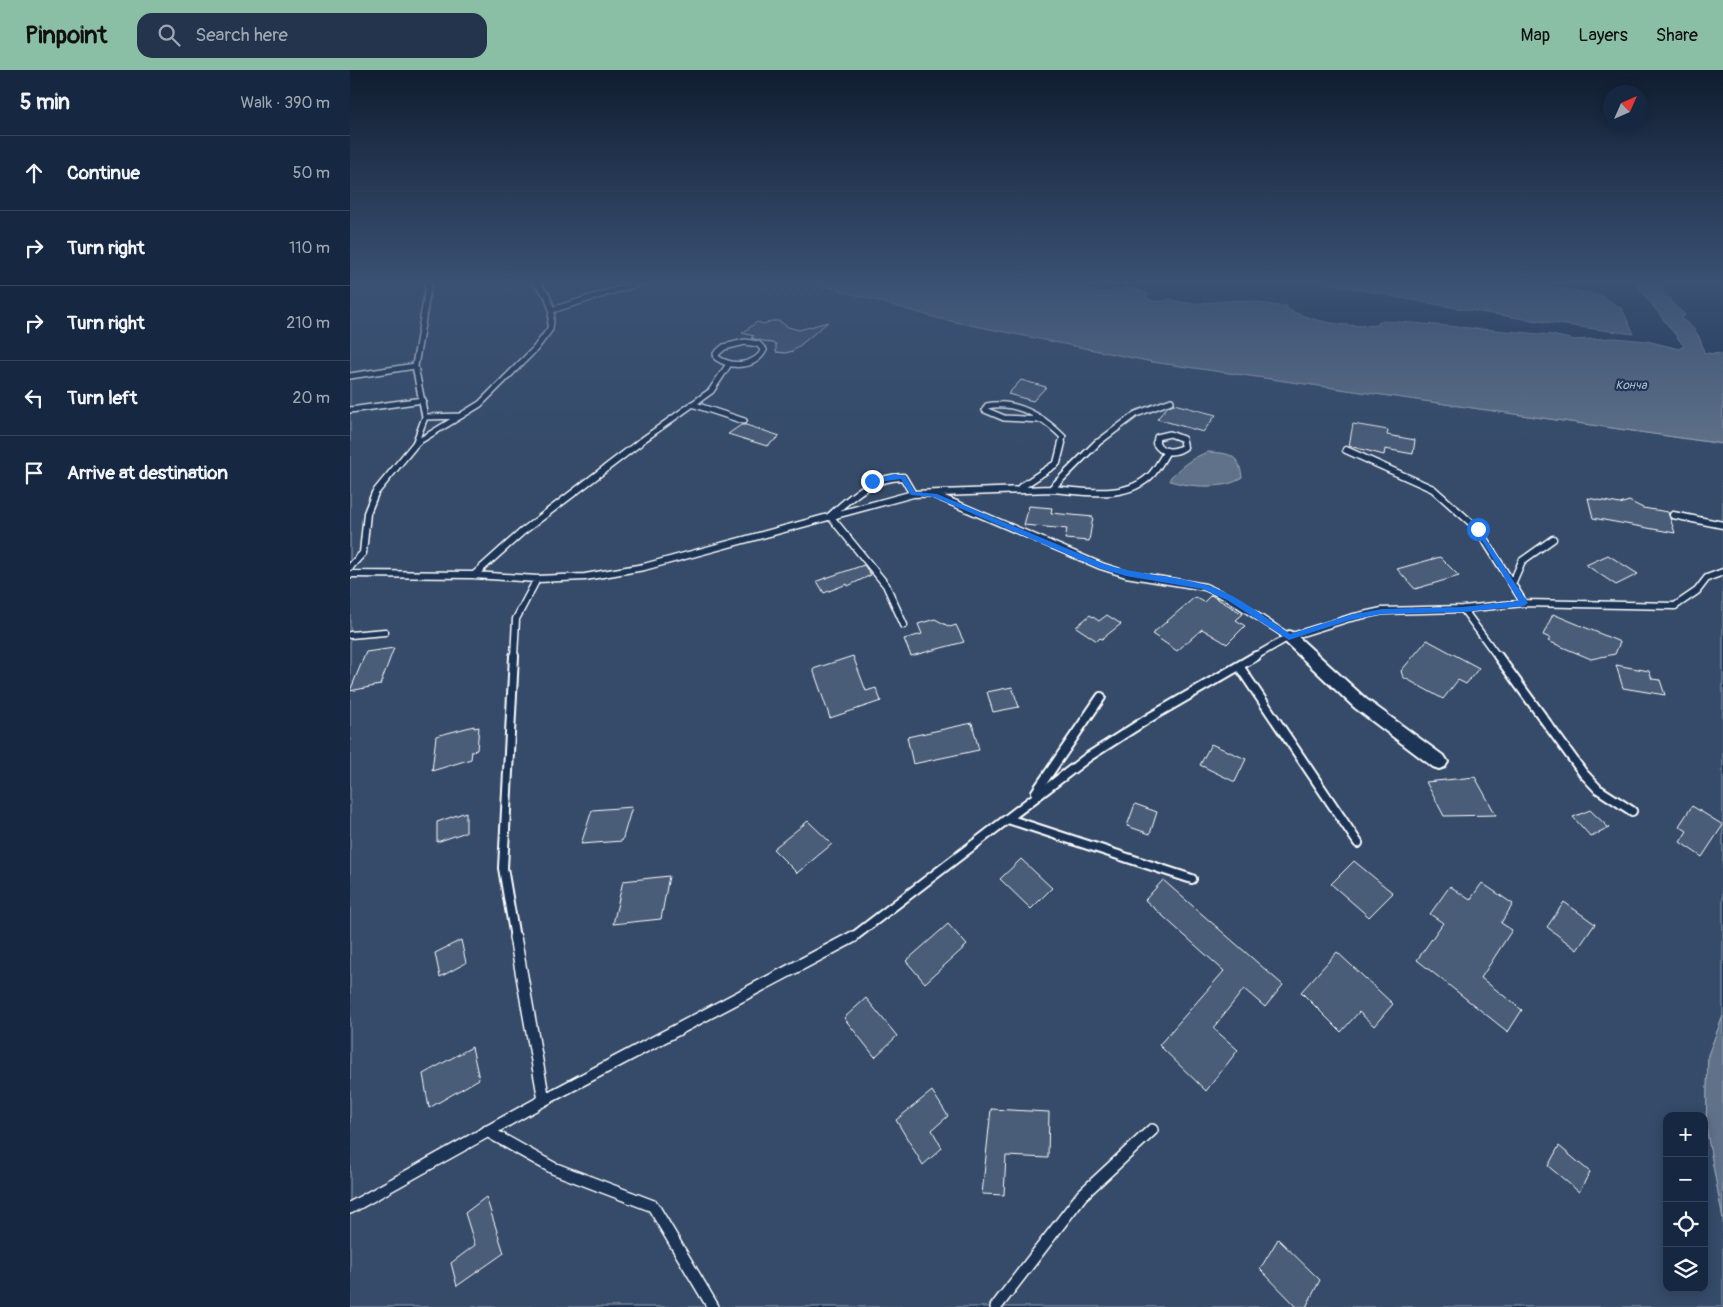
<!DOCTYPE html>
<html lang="en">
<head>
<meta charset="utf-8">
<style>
  body { margin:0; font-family:Pangolin,sans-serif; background:#23344c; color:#f1f3f6 }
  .controls { position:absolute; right:15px; bottom:15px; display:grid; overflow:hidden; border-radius:10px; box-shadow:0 2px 12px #0003 }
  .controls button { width:45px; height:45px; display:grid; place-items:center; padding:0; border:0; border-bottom:1px solid #35445a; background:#162841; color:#f1f3f6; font:25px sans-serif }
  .compass { position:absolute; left:1253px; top:15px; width:45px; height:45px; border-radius:50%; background:#162841; box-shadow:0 2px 12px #0003; rotate:45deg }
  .stop { position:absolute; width:15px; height:15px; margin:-11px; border:4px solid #1a73e8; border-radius:50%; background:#fff }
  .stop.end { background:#1a73e8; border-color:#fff; box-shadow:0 1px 5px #0008 }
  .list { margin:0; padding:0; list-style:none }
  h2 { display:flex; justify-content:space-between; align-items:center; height:65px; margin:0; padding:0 20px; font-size:21px }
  h2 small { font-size:16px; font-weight:400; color:#9ea6b1 }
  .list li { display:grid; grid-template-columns:32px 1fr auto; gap:15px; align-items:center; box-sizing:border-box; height:75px; padding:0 20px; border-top:1px solid #35445a }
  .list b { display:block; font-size:19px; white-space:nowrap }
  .list em { font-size:16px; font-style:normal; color:#9ea6b1 }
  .icon { flex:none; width:28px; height:28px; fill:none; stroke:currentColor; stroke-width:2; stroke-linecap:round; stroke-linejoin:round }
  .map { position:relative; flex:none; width:1373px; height:1237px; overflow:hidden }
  header { display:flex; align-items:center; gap:30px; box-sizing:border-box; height:70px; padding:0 25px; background:#8abfa5; color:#111 }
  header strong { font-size:24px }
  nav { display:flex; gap:28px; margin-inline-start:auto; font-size:18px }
  .search { width:350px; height:45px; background:#23344c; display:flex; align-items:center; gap:12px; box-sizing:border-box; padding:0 18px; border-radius:15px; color:#9ea6b1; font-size:19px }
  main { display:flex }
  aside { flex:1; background:#162841 }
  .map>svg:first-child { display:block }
  .green { fill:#364b69; stroke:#9aa5b4; fill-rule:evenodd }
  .water { fill:#617289; stroke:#a0aab8 }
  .building { fill:#4a5d79; stroke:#fff }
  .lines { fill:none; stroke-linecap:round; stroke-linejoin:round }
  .lane-far3-casing { stroke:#fff; stroke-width:8 }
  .lane-far2-casing { stroke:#fff; stroke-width:9 }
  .lane-far1-casing { stroke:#fff; stroke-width:12 }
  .lane-casing { stroke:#fff; stroke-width:14 }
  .street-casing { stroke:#fff; stroke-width:4 }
  .lane-far3 { stroke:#1d3557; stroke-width:5 }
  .lane-far2 { stroke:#1d3557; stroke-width:6 }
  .lane-far1 { stroke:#1d3557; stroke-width:8 }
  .lane { stroke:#1d3557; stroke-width:11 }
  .street { fill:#1d3557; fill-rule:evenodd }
  .route { fill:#1a73e8 }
  .labels { text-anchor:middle; stroke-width:4.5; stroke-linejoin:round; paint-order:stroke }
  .far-water-label { font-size:12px; font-style:italic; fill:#b8c0ca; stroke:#1d3557 }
</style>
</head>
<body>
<header>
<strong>Pinpoint</strong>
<div class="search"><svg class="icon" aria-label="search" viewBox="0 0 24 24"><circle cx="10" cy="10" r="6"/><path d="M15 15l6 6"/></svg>Search here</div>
<nav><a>Map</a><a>Layers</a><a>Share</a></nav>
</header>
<main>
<aside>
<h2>5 min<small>Walk · 390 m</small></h2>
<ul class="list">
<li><svg class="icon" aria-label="ahead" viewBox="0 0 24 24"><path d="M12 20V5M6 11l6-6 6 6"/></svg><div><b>Continue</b></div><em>50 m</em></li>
<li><svg class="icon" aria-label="right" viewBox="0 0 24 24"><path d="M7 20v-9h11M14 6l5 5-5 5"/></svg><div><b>Turn right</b></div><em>110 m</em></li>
<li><svg class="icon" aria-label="right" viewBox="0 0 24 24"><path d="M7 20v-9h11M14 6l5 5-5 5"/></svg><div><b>Turn right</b></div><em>210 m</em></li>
<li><svg class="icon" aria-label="left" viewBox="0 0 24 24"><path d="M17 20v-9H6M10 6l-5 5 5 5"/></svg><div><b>Turn left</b></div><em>20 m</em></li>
<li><svg class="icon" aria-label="arrive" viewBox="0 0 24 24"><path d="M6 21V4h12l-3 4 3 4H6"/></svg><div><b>Arrive at destination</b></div></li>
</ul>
</aside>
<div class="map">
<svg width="1373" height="1237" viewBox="0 0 1373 1237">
  <rect width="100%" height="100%" fill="#1d3557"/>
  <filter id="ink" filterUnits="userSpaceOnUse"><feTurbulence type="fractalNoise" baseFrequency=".02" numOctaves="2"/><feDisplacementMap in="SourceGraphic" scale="10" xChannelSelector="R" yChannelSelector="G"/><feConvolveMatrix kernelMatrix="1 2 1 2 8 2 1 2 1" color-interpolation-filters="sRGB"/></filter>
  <g filter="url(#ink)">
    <path class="green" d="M0,212H461L591,249L803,292L1373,374V946L1358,985L1356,1057L1373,1149V1237H0ZM1317,1046H1354V1218H1317Z"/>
    <path class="water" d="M461,212H721C732,223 766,224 778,217L799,224L796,227C803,233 812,232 820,229C846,239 871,228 898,231C911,232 923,237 937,236V239C963,252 999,258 1028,255L1029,251L1050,252L1202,265L1224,270L1264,268L1297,271L1329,279L1334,276L1286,214L1287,212L1308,213L1315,218L1311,220L1315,227L1322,229L1320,231L1335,245L1331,249C1345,257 1351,267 1354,283L1373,284V374L803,292L591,249Z
      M975,212H1161L1228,221L1252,226L1272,239L1284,264C1180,251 1077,235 975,212Z
      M858,382C879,383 889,384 892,407C879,420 838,417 820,411V408C830,397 843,387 858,382Z
      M1373,946V1149L1356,1057L1358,985Z"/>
    <path class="building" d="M421,251H429L438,257L449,260L478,252L443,281L435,283L426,282V274L401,268L404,266L392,263L407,252L414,254Z
      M671,310L696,317L683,331L658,324Z
      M824,334L866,345L853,362L807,349L817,337Z
      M1003,354L1038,360L1037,365L1065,370L1063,384L1035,379L1034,385L999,376Z
      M391,355H396L430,366L417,376L378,364Z
      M1238,428L1270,434L1279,431L1293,438L1318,442L1325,463L1243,448Z
      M679,436L702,438L701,443L743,447L739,471L715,469L717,459L674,455Z
      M1258,485L1288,504L1266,515L1236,495Z
      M1090,487L1109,506L1065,519L1047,499Z
      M514,495L521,505L498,516L497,514L474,523L467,511Z
      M861,525L893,544L886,550L895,556L877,574L852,559L827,581L802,564L845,527L854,532Z
      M1203,544L1270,572L1265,584L1241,589L1198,571L1200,568L1193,565Z
      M740,545L749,551L757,545L771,554L752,569L750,568L747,571L726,557Z
      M585,549L600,557L606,555L614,572L561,586L554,569L572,564L568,554Z
      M1077,570L1129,598L1116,614L1108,610L1093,629L1053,607L1051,601Z
      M44,578L30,615L0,621L16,582Z
      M503,586L516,621L526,618L531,631L480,648L463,599Z
      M1266,595L1299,601L1302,609L1310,610L1315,625L1273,618Z
      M662,617L669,637L643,642L637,622Z
      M622,653L629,680L563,694L557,667Z
      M124,656V658L129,657L127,680L122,681L121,689L82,701L86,666Z
      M861,674L896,689L885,712L850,695Z
      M1125,707L1146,745L1094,746L1076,712Z
      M785,734L807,742L800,764L777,756Z
      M1342,736L1373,755L1352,787L1330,772L1337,761L1329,756Z
      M282,737L272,771L231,774L242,740Z
      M1240,740L1259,758L1241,767L1223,747Z
      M116,742V762L87,772V752Z
      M458,751L482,774L447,803L423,779Z
      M671,789L702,818L681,839L650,809Z
      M1004,791L1043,823L1019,847L981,814Z
      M319,806L311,849L263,854L273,811Z
      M813,810L933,915L915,937L894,919L863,958L888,980L856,1021L809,975L874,901L795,830Z
      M1132,813L1163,834L1151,853L1162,860L1131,908L1172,940L1158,962L1067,890L1093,853L1080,844L1100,816L1120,830Z
      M1214,832L1245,854L1227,880L1197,857Z
      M598,854L617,875L575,913L556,891Z
      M111,870L116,893L90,907L85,883Z
      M987,882L1043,934L1024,956L1009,942L991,962L951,922Z
      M516,928L547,966L525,987L494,948Z
      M122,977L129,1009L79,1038L73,1004Z
      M582,1021L598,1046L582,1060L592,1078L573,1095L546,1050Z
      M641,1039L699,1042L698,1088L656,1086L654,1125L632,1124Z
      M1209,1076L1240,1102L1229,1122L1198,1096Z
      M136,1127L154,1183L107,1216L101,1193L125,1175L115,1143Z
      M928,1169L970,1210L956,1237H947L910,1199Z"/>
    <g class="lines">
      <defs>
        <path id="lane-far3" d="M202,240L292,212
          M395,272L408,274L414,280C405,297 382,298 367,288L366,284L374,277Z
          M0,306L65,296
          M342,334L394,351
          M0,340L73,330
          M75,347L111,346
          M691,350L654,348L635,340L637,336C667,330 693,347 713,367L711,374
          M66,373L130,334L185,279L200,259L202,240L197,225L185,212
          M65,374L75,347L65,296L79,212
          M287,374L361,321L379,294
          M746,374L786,344L821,331
          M806,374L807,367L820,364L833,369L834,374"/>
        <path id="lane-far2" d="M806,373C811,384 825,383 834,377L833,373
          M996,380L1083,419L1128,459L1174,533
          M671,417L707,393L712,373
          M701,419C734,421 777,431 802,404C808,397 812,389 817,381
          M563,424L701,419L747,373
          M585,425L751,496L776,504L855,517L879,528L939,567
          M1323,445L1373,455
          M480,446L536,515L554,555
          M0,497L13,483L17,443L25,423L66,373
          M0,504L124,505L187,509L235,507L294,497L563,424L553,407C522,407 502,426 480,446
          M124,505L172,462L289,373
          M1162,514L1172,491L1203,469
          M1113,539L1148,587
          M0,565L35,562
          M164,587L166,549L187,509
          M904,587L939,567L1000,548L1032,541L1113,539L1174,533L1325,536L1347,521L1357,508L1373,502"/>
        <path id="lane-far1" d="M164,586L153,798L165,868
          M1148,586L1233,703L1248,719L1282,741
          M889,596L1008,773
          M686,722L751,627
          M658,749L842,809
          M502,868L738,687L799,648L906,586"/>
        <path id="lane" d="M165,867L194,1030L503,867
          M137,1061L203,1098L303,1136L363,1237
          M0,1138L194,1030
          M646,1237L732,1125L802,1060"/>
        <path id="street" d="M939,561L944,563L1016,629L1095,687L1098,692L1095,697L1089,699L1083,697L1005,638L934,571L931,567L934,563Z"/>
      </defs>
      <use href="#lane-far3" class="lane-far3-casing"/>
      <use href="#lane-far2" class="lane-far2-casing"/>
      <use href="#lane-far1" class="lane-far1-casing"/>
      <use href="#lane" class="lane-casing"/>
      <use href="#street" class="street-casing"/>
      <use href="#lane-far3" class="lane-far3"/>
      <use href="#lane-far2" class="lane-far2"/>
      <use href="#lane-far1" class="lane-far1"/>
      <use href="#lane" class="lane"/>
      <use href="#street" class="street"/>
    </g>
  </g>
  <linearGradient id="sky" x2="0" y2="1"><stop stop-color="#101d30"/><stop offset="0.55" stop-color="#3a5174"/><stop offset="1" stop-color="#3a5174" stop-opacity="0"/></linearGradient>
  <rect width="1373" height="385" fill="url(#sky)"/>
  <path class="route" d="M545,404L555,406L565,422L587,424L754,494C787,505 823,505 856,515C887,524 914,547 940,564L1000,545L1032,539L1113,537L1169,531L1125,459L1128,457L1178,533L1174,536L1113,542L1032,544L1000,550L939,570L877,530L853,519L776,506L749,498L584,427L561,425L551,409L522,413L519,411Z"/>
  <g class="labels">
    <g class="far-water-label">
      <text x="1281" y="319">Конча</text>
    </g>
  </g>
</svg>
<div class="controls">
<button>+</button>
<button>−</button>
<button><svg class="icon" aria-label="locate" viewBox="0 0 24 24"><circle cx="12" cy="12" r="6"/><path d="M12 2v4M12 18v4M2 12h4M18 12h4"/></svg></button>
<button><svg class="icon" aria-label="layers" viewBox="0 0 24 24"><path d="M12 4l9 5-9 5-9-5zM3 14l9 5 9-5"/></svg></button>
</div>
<svg class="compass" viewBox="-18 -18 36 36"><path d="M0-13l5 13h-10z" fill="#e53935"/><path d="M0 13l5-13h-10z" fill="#9ea6b1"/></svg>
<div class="stop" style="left:1128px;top:459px"></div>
<div class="stop end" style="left:522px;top:411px"></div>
</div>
</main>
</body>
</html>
